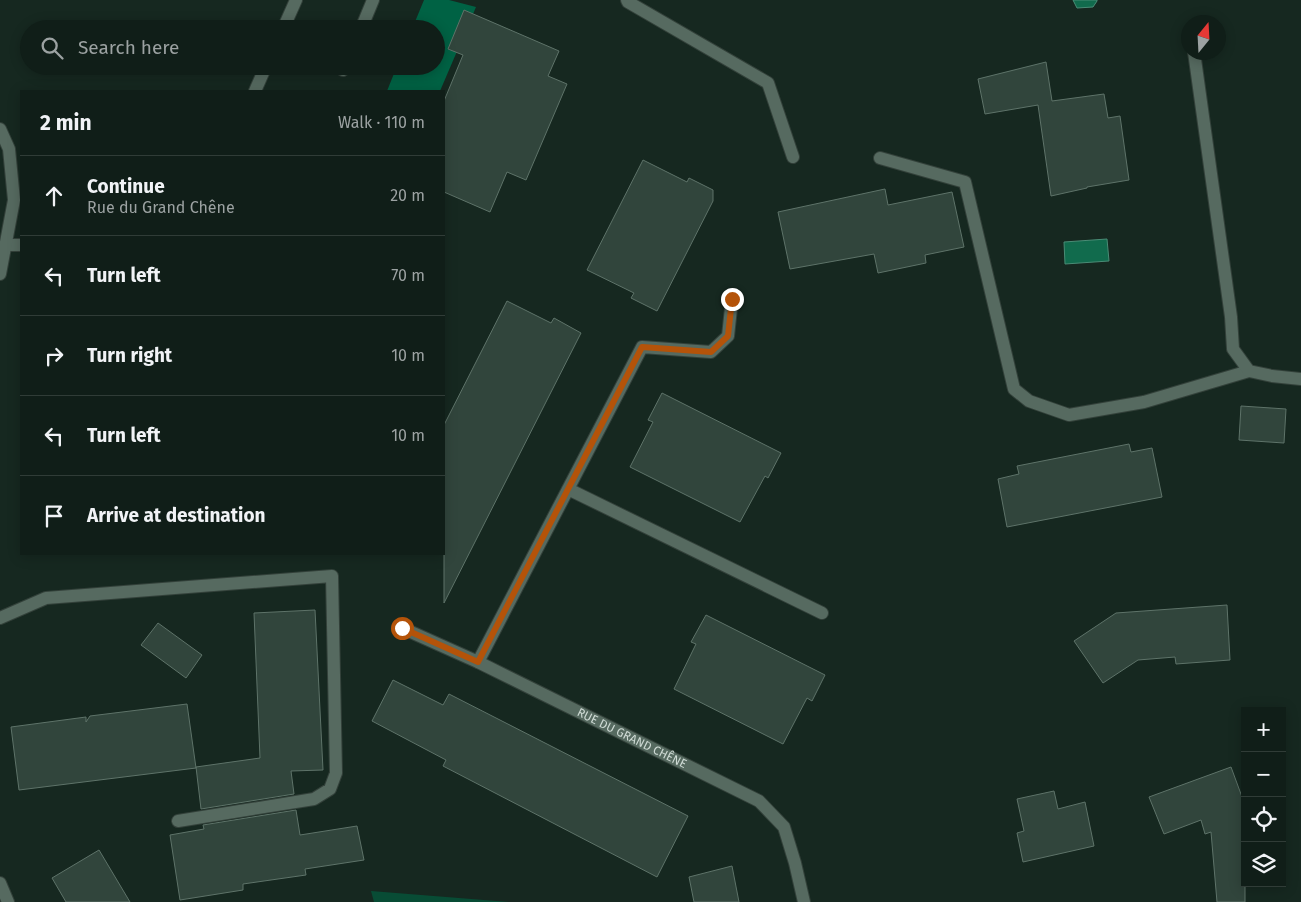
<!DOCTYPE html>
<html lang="en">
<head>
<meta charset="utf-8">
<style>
  body { margin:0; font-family:"Fira Sans",sans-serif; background:#1e2b25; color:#f1f3f6 }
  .controls { position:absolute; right:15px; bottom:15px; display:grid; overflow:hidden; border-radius:0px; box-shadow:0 2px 12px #0003 }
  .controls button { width:45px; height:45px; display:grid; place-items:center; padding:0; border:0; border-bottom:1px solid #303c37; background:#101e18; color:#f1f3f6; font:25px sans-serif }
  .compass { position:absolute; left:1181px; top:15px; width:45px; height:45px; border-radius:50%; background:#101e18; box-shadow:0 2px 12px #0003; rotate:18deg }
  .stop { position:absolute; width:15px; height:15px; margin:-11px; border:4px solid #b45309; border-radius:50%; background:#fff }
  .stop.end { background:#b45309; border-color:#fff; box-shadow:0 1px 5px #0008 }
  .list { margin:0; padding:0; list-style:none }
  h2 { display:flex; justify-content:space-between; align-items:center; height:65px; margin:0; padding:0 20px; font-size:21px }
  h2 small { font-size:16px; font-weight:400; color:#9ca2a2 }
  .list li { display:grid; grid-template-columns:32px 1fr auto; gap:15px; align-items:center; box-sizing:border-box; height:80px; padding:0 20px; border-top:1px solid #303c37 }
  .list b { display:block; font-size:19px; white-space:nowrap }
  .list p { margin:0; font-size:16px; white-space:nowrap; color:#9ca2a2 }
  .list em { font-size:16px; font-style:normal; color:#9ca2a2 }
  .icon { flex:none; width:28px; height:28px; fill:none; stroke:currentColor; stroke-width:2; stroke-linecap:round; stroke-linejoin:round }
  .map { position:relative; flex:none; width:1301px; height:902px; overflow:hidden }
  .search { position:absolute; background:#101e18; box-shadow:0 2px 12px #0003; left:20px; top:20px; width:425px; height:55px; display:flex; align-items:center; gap:12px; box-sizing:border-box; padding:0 18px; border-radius:28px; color:#9ca2a2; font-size:19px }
  .panel { position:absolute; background:#101e18; box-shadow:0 2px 12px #0003; left:20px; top:90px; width:425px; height:465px; border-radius:0px }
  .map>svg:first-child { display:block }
  .green { fill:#084c35 }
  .forest { fill:#006244 }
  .water { fill:#116b4d; stroke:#4a8c76 }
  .building { fill:#31453c; stroke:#5e7369 }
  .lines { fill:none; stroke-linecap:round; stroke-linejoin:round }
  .service-casing { stroke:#33413a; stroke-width:14 }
  .minor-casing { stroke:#33413a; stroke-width:14 }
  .service { stroke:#566a60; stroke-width:12 }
  .minor { stroke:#566a60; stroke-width:12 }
  .route { stroke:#b45309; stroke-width:6 }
  .labels { text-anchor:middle; stroke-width:4.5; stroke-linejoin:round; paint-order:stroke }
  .street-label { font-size:12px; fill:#cedad4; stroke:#070f0b }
</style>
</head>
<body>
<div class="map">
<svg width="1301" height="902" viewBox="0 0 1301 902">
  <rect width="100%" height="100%" fill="#162820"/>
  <path class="green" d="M371,891L509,902H374Z"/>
  <path class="forest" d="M424,0H449L476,7L440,91H387L397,66H436V29H412Z"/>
  <path class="water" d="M1073,0H1097V1L1093,7L1077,8Z
    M1107,239L1109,261L1065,264L1064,242Z"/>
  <path class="building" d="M464,10L559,51L548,76L567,84L526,180L507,172L490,212L444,192V101L463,55L448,49Z
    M1046,62L1052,101L1104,94L1108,118L1120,116L1129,180L1087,187V188L1051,196L1038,105L985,114L978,79Z
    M643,160L687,182L689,178L713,190V201L657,311L631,298L634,293L587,270Z
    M885,189L888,205L952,192L964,247L925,255L926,263L878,273L874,254L790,269L778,212Z
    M507,301L551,323L554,318L581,333L444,603V425Z
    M662,393L781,453L768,478L765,476L740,522L630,467L653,422L648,420Z
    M1241,406L1286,409L1284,443L1239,440Z
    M1129,444L1131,452L1152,448L1162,497L1007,527L998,479L1019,474L1017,466Z
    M1227,605L1230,660L1176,664L1175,657L1138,660L1103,683L1074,641L1116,613Z
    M315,610L323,770L291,771L294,794L201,809L196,767L260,758L254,613Z
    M706,615L825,675L812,701L807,698L783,744L674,689L696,644L691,642Z
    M158,623L202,655L186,678L141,645Z
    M393,680L443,705L449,694L688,816L657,877L443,766L446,760L372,721Z
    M187,704L196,768L19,790L11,727L86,717V722L90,716Z
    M1231,767L1245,805V902H1217L1211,832L1205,834L1201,820L1164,834L1149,797Z
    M1054,791L1058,809L1085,802L1094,846L1023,862L1017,833L1024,831L1017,799Z
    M296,810L300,835L357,826L364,860L305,869L306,875L243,884V890L180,900L170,835L204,829L203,825Z
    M99,850L130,902H66L52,878Z
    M732,866L739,902H694L689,877Z"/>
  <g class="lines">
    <defs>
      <path id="service" d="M283,29L296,0
        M361,29L373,0
        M343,70L345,66
        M255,91L266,66
        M880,158L965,182L1014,389L1029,401L1069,415L1144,402L1249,371
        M5,245H21
        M568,489L822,613
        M0,618L46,598L332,576L336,773L330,789L314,799L178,821
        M478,662L642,347L711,352L728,336L732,299"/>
      <g id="minor">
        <path d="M627,0L628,2L768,83L793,157"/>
        <path d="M1194,52L1231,317L1233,349L1249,371L1272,376L1301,379"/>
        <path d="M0,129L9,149L14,200L0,274"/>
        <path id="s1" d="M402,628L478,662L759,801L784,827L795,863L804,902"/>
        <path d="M0,883L8,902"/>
      </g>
    </defs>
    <use href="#service" class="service-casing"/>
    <use href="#minor" class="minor-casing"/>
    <use href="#service" class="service"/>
    <use href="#minor" class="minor"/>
  </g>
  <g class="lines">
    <path class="route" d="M402,628L478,662L642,347L711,352L728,336L732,299"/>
  </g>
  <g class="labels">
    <g class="street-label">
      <text dy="4" stroke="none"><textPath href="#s1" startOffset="255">RUE DU GRAND CHÊNE</textPath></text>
    </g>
  </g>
</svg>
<div class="controls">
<button>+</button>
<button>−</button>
<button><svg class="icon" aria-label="locate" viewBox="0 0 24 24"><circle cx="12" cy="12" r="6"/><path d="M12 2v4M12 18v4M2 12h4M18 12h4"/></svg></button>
<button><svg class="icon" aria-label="layers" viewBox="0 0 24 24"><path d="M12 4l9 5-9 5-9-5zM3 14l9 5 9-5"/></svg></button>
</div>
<svg class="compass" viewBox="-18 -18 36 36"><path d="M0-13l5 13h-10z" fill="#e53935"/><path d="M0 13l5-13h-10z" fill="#9ca2a2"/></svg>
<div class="stop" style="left:402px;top:628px"></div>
<div class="stop end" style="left:732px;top:299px"></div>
<div class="search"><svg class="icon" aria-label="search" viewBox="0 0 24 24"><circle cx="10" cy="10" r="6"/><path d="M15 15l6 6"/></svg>Search here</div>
<section class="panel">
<h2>2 min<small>Walk · 110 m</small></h2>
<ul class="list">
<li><svg class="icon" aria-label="ahead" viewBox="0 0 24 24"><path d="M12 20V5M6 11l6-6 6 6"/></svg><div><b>Continue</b><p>Rue du Grand Chêne</p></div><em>20 m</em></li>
<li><svg class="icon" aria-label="left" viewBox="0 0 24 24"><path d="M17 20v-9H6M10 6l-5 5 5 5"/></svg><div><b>Turn left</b></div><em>70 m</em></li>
<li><svg class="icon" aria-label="right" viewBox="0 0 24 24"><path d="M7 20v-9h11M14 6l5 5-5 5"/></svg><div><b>Turn right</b></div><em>10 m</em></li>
<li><svg class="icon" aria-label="left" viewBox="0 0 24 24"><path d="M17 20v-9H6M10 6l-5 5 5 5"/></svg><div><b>Turn left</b></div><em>10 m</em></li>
<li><svg class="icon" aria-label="arrive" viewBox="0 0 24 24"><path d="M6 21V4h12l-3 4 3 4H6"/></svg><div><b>Arrive at destination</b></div></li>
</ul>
</section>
</div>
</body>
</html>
